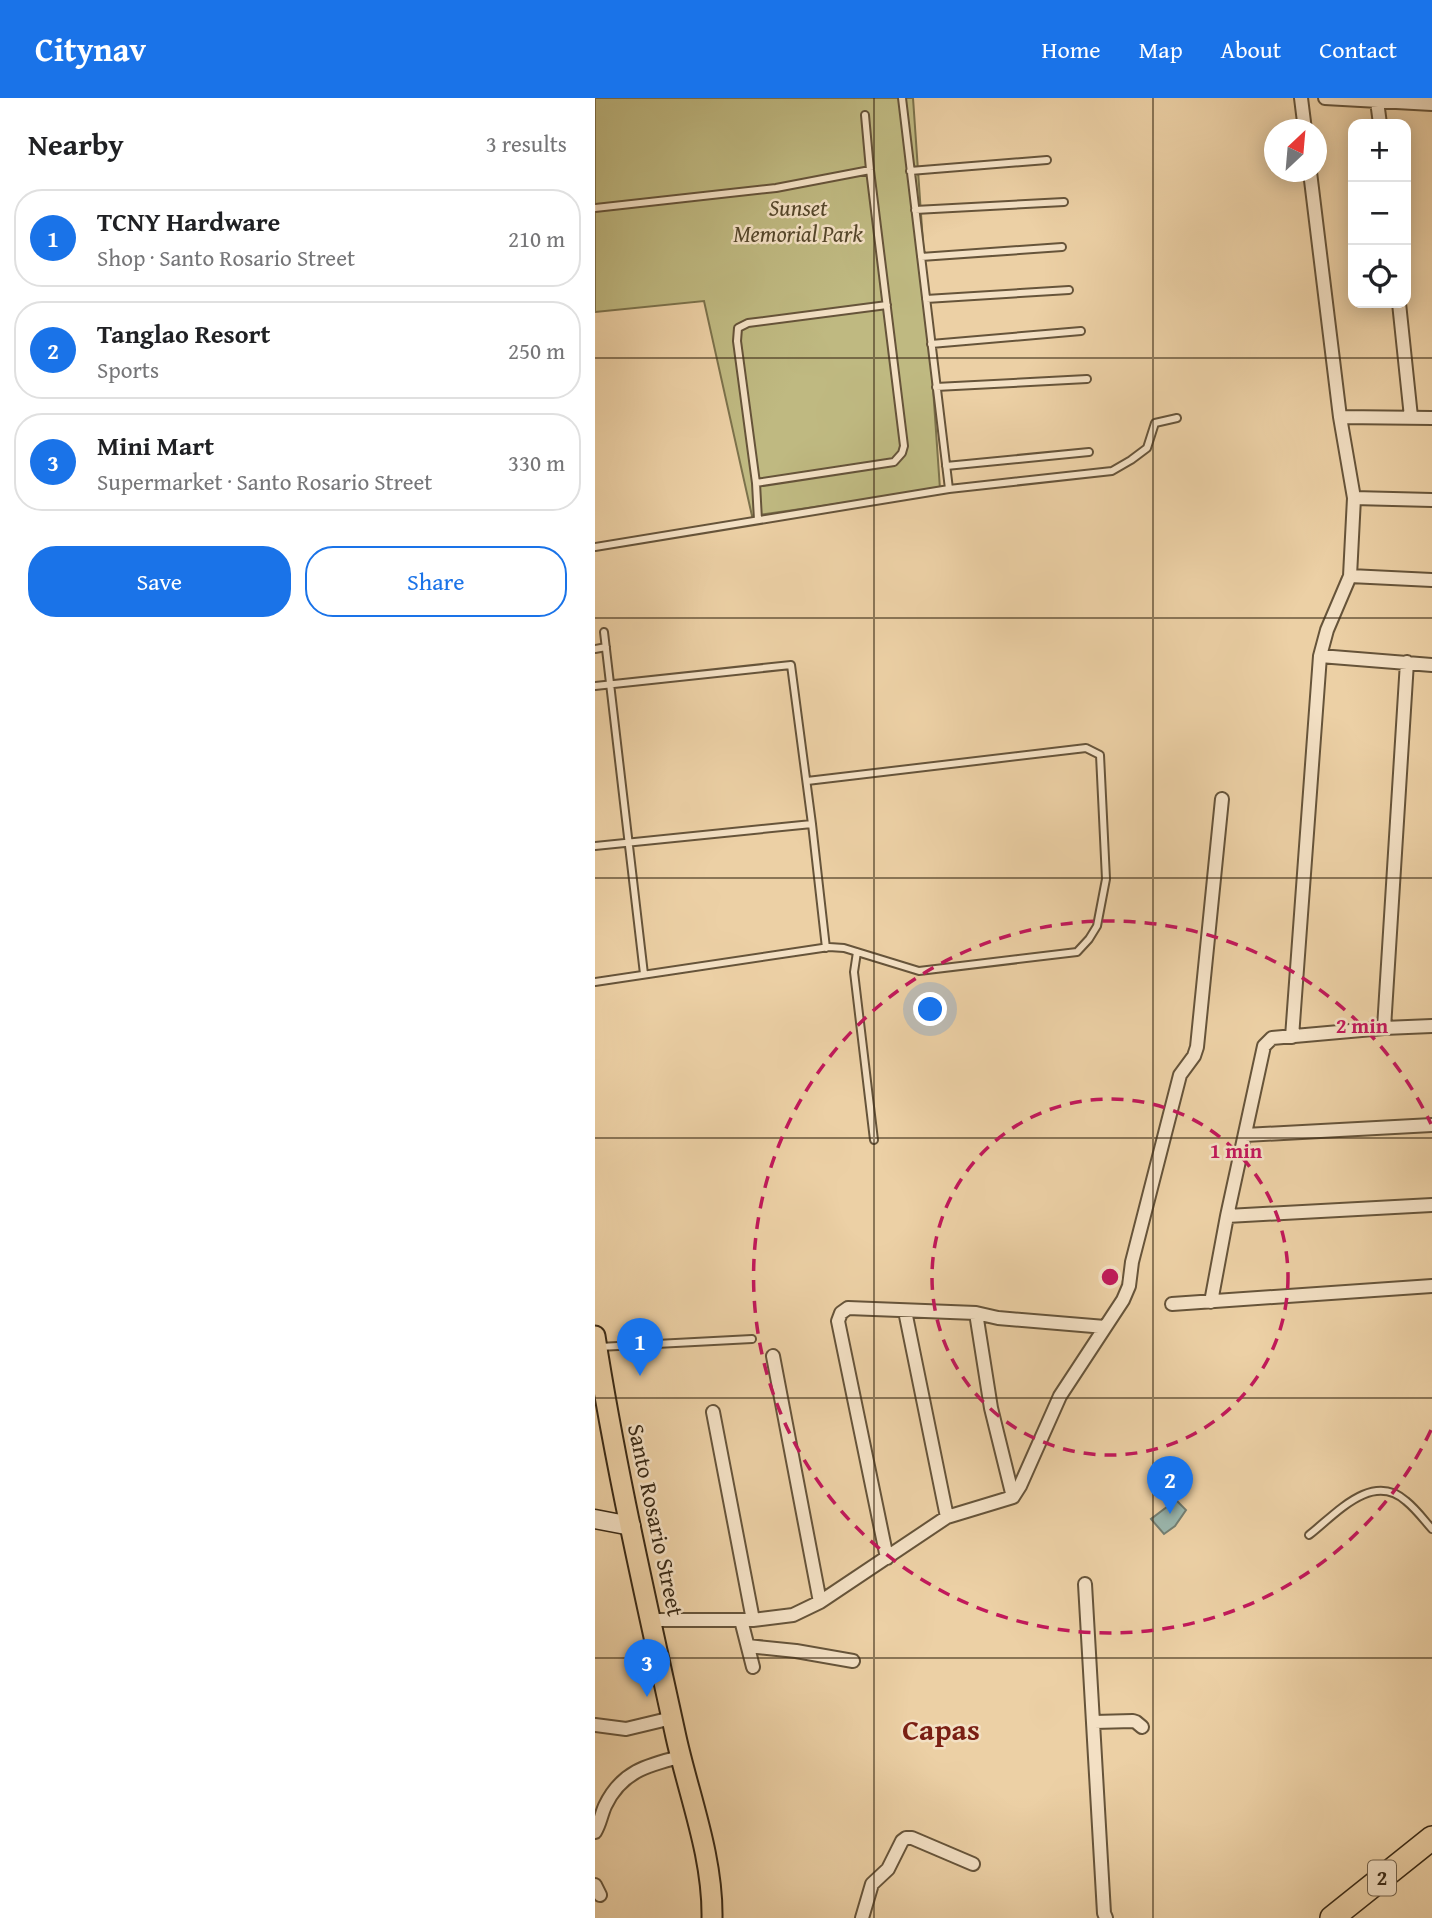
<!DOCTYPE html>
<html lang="en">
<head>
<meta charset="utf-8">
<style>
  body { margin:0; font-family:"Gentium Book Plus",serif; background:#f6f6f6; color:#202124 }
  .controls { position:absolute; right:21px; top:21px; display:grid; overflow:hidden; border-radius:14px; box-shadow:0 4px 18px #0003 }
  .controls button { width:63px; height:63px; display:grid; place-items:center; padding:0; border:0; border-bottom:2px solid #e0e0e0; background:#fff; color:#202124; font:35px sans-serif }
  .compass { position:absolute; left:669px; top:21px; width:63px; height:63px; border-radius:50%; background:#fff; box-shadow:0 4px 18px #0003; rotate:26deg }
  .you { position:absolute; left:336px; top:912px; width:24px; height:24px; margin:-18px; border:5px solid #fff; border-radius:50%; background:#1a73e8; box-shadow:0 0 0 10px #1a73e833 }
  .badge { display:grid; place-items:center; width:46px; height:46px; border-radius:50%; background:#1a73e8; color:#fff; font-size:23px; font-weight:700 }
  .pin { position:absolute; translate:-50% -58px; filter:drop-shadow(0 2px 4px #0008) }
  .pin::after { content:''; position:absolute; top:37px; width:24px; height:21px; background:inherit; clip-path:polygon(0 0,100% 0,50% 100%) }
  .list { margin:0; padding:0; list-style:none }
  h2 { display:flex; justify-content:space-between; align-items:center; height:91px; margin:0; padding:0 28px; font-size:30px }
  h2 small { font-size:23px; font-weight:400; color:#757577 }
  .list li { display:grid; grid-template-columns:46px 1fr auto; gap:21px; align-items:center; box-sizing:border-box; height:98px; margin:0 14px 14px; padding:0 14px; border:2px solid #e0e0e0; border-radius:28px }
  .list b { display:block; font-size:26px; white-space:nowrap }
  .list p { margin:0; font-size:23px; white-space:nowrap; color:#757577 }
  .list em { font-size:23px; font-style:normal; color:#757577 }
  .actions { display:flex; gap:14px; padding:21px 28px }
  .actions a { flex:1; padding:16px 0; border:2px solid #1a73e8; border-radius:28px; text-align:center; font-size:24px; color:#1a73e8 }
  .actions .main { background:#1a73e8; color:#fff }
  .icon { flex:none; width:38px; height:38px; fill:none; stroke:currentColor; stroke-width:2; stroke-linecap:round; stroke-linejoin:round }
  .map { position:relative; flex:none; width:837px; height:1820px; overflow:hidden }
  header { display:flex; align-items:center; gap:42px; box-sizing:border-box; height:98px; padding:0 35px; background:#1a73e8; color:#fff }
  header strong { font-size:33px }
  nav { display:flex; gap:38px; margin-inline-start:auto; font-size:24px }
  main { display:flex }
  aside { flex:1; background:#fff }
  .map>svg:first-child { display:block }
  .green { fill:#bfb981; stroke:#7c724c; stroke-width:2 }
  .water { fill:#9ab6ad; stroke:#747e71; stroke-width:2 }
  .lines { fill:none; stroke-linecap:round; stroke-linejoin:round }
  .lane-casing { stroke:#66543a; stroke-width:10 }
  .street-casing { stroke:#66543a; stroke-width:16 }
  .secondary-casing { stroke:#3a2a16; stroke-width:21 }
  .primary-casing { stroke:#3a2a16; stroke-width:23 }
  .highway-casing { stroke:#3a2a16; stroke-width:26 }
  .lane { stroke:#f3e0c4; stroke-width:6 }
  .street { stroke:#f3e0c4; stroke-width:12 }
  .secondary { stroke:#f3e0c4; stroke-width:18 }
  .primary { stroke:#ecd0a5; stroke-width:19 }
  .highway { stroke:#ecd0a5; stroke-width:23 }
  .grid { fill:none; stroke:#3a2a16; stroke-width:2; stroke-opacity:0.55 }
  .ring { fill:none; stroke:#c2185b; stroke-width:3.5; stroke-dasharray:12 9 }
  .labels { text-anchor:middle; stroke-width:5; stroke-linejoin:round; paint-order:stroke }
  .shield { fill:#f3e0c4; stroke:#72614a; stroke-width:2 }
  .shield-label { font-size:21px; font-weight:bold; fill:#3a2a16 }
  .park-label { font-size:23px; font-style:italic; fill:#55472b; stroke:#f3e0c4 }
  .street-label { font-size:23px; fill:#3a2a16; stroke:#f3e0c4 }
  .district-label { font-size:30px; font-weight:bold; fill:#7a1f14; stroke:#f3e0c4 }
  .centre { fill:#c2185b; stroke:#f3e0c4; stroke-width:3.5 }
  .ring-label { font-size:21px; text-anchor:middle; font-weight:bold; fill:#c2185b; stroke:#f3e0c4; stroke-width:5; stroke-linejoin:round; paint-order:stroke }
</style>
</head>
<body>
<header>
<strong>Citynav</strong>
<nav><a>Home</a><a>Map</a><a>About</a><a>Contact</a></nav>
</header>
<main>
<aside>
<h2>Nearby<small>3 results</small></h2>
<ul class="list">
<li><span class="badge">1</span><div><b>TCNY Hardware</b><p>Shop · Santo Rosario Street</p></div><em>210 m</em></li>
<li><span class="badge">2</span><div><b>Tanglao Resort</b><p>Sports</p></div><em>250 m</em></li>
<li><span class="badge">3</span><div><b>Mini Mart</b><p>Supermarket · Santo Rosario Street</p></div><em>330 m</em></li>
</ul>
<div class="actions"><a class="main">Save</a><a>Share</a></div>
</aside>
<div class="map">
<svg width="837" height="1820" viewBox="0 0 837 1820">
  <rect width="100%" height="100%" fill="#ecd0a5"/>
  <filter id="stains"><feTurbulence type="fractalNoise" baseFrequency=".00286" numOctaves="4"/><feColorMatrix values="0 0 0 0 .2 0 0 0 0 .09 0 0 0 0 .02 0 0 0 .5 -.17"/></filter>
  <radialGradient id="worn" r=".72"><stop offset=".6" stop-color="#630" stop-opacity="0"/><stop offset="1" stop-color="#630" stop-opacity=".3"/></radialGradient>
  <path class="green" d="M0,0H318L345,391L157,418L109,203L0,214Z"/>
  <path class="water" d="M581,1402L591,1412L580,1428L569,1436L556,1421Z"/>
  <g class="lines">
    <defs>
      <path id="lane" d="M307,0L354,391
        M315,73L452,62
        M0,110L181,90L275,72
        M320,112L469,104
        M326,159L467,149
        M331,201L474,192
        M336,246L486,233
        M341,289L492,281
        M351,368L494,354
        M161,385L299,364L307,355L309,348L275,72L270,17
        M163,422L161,385L142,243L143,230L153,225L292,207
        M0,449L354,391L517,373L536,362L552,350L560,325L582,320
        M9,534L49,876
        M0,551L11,549
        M0,588L196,567L217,726L0,748
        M217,726L231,850
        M262,854L259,874L279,1042
        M0,884L234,849L249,850L324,873L482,854L494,841L502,828L511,781L505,657L491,650L212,683
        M4,1249L157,1241
        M714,1437C741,1416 777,1373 811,1403C821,1411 829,1422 837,1431"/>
      <path id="street" d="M706,0L710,32
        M730,0L837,6
        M782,3L785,26
        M804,205L816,319
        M745,319L837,320
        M759,400L837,402
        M755,478L837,482
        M725,558L837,567
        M789,930L812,564
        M697,939L725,558L732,532L755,478L759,400L745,319L715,74
        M650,1037L837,1027
        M632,1118L837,1107
        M616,1204L632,1118L669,948L677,940L789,930L837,928
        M577,1206L837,1188
        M310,1213L352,1419
        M381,1215L396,1310L418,1399
        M178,1258L225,1504
        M118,1314L158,1522
        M292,1460L243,1223L246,1215L253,1210L381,1215L403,1220L510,1229
        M490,1486L509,1815L511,1820
        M56,1522H158L198,1517L225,1504L352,1419L418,1399L425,1388L465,1298L528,1202L534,1188L537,1164L585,977L599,958L602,949L627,701
        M146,1522L158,1569
        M153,1548L201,1553L258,1563
        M499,1624L538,1623L541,1624L547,1629
        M0,1627L31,1631L77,1620
        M0,1734C5,1726 6,1717 10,1708C26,1674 52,1667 85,1659
        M0,1787L5,1797
        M267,1820L277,1786L293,1771L307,1743L311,1740H317L378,1766"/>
      <path id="secondary" d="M0,1421L36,1428"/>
      <path id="primary" d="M0,1238C21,1373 52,1506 81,1639C94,1698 118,1758 117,1820"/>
      <path id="highway" d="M737,1820L837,1740"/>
    </defs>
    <use href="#lane" class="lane-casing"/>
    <use href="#street" class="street-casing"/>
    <use href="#secondary" class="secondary-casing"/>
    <use href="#primary" class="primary-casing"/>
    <use href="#highway" class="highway-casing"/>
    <use href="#lane" class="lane"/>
    <use href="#street" class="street"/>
    <use href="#secondary" class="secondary"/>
    <use href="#primary" class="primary"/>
    <use href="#highway" class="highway"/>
  </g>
  <path class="grid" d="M279,0V1820M558,0V1820M0,260H837M0,520H837M0,780H837M0,1040H837M0,1300H837M0,1560H837"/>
  <g class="ring">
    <circle cx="515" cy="1179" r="178"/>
    <path d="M836 1332A356 356 0 1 1 836 1026"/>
  </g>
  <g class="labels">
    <rect class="shield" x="773" y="1762.5" width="28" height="35" rx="5"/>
    <g class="shield-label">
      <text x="787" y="1787">2</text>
    </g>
    <g class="park-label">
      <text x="203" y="118">Sunset<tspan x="203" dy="26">Memorial Park</tspan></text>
    </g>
    <g class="street-label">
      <text transform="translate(61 1422) rotate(78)" y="8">Santo Rosario Street</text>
    </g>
    <g class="district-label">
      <text x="346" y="1642">Capas</text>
    </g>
  </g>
  <circle cx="515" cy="1179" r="10" class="centre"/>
  <g class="ring-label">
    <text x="767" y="935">2 min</text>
    <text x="641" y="1060">1 min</text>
  </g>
  <rect width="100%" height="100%" filter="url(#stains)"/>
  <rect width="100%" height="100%" fill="url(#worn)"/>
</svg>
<div class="controls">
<button>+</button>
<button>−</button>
<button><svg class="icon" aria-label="locate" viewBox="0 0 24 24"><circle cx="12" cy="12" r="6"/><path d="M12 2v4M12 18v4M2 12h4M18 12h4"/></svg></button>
</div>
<svg class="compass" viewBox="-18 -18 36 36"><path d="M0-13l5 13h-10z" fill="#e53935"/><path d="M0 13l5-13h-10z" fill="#757577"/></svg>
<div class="you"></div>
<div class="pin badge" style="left:45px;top:1278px">1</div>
<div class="pin badge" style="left:575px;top:1416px">2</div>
<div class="pin badge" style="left:52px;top:1599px">3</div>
</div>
</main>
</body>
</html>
